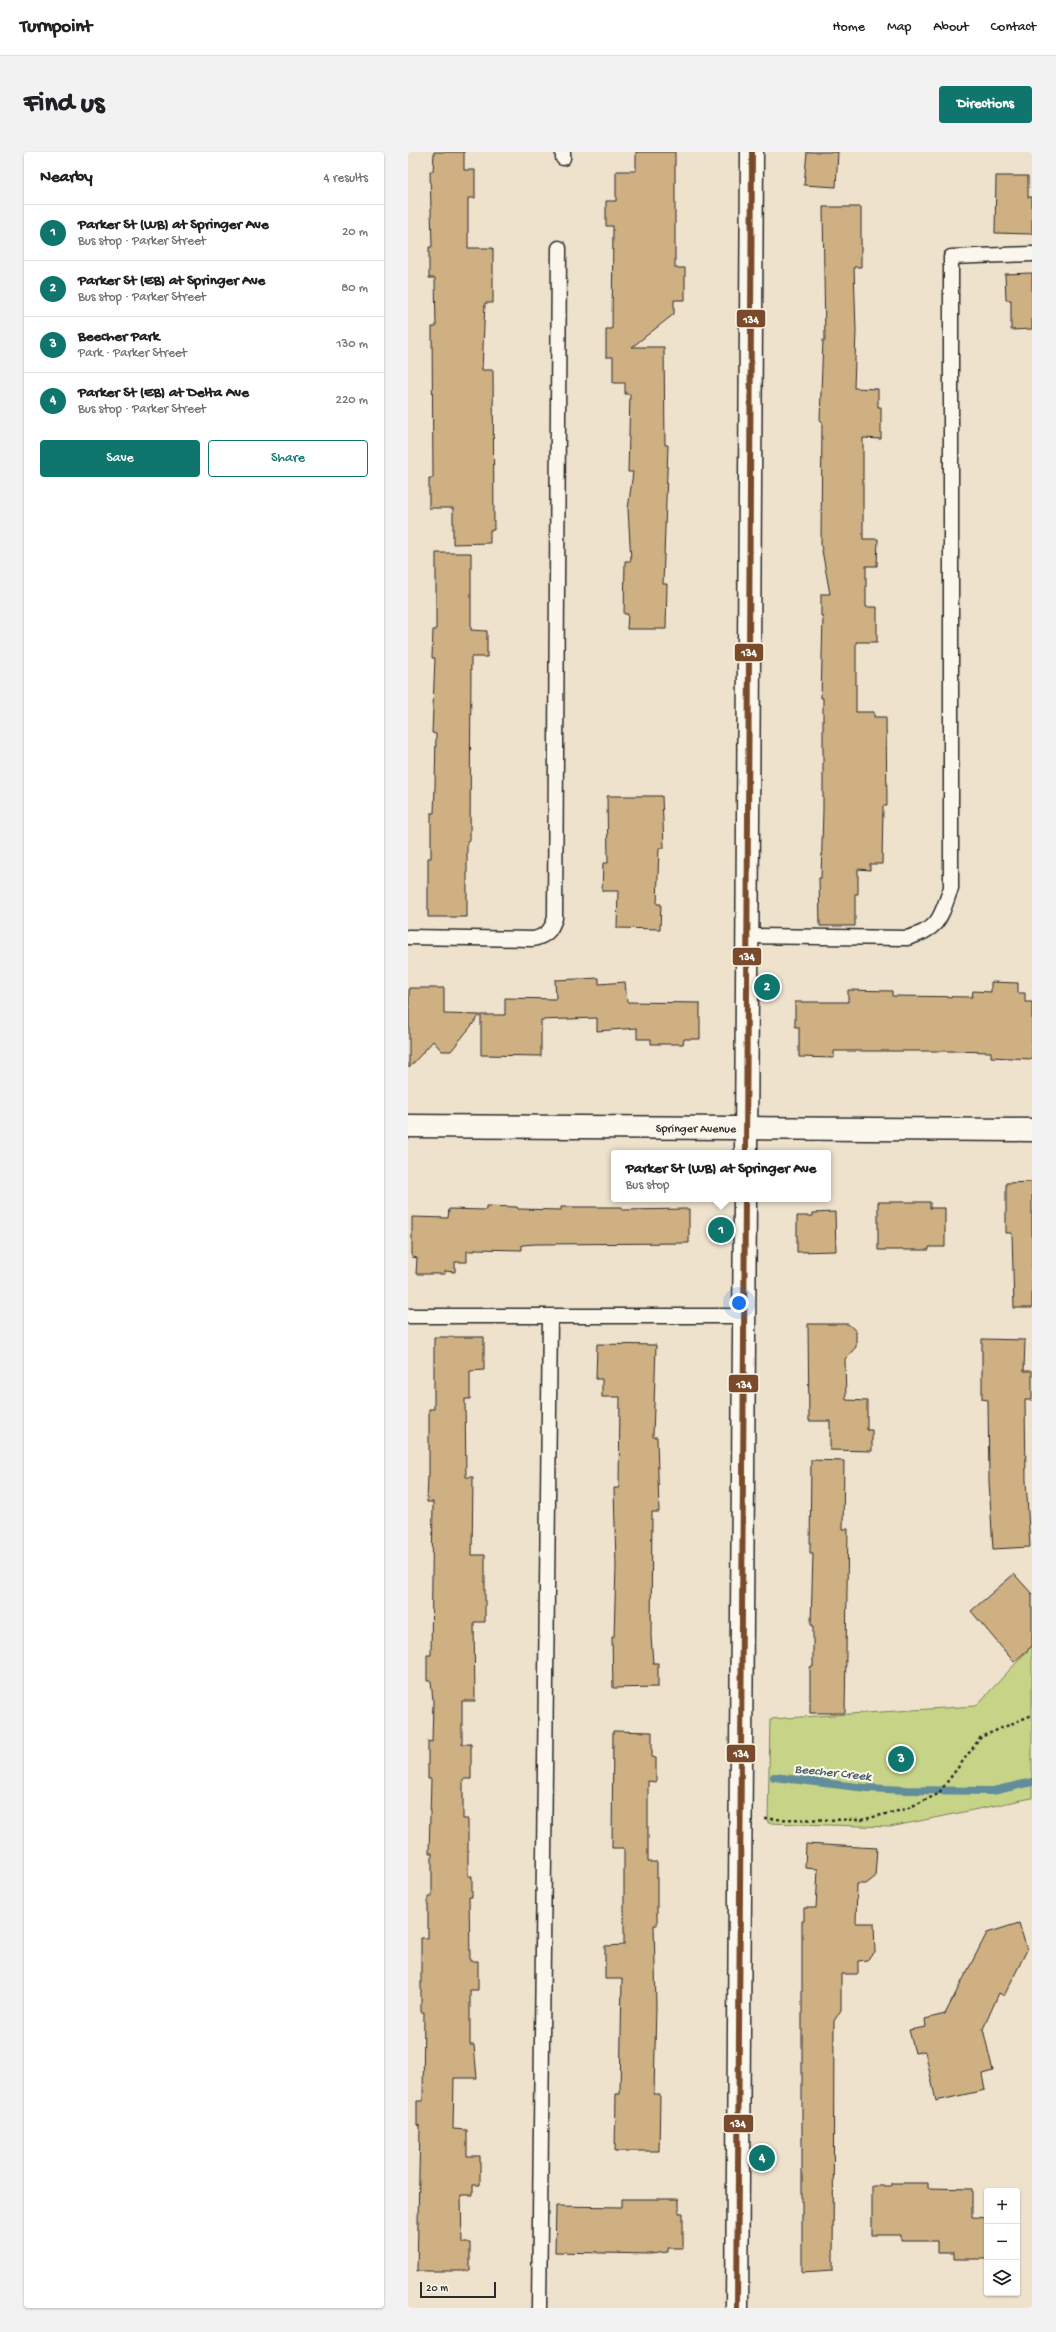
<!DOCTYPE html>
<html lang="en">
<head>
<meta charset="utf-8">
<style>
  body { margin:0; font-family:"Gochi Hand",sans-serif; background:#f2f2f2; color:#202124 }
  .controls { position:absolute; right:12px; bottom:12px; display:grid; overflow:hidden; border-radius:4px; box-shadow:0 1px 3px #0004 }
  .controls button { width:36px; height:36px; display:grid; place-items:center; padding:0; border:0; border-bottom:1px solid #e0e0e0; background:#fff; color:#202124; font:20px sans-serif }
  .scale { position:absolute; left:12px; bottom:10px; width:76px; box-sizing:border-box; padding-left:4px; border:2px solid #2b2b2b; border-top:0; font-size:11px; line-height:14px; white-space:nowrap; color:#2b2b2b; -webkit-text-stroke:3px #fbf7ec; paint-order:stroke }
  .you { position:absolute; left:331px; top:1151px; width:14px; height:14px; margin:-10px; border:3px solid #fff; border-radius:50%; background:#1a73e8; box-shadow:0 0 0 6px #1a73e833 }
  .badge { display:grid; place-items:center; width:26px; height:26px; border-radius:50%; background:#0f766e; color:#fff; font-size:13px; font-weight:700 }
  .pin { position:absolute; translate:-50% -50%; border:2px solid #fff; box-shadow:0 1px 4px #0006 }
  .popup { position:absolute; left:203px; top:998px; width:220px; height:52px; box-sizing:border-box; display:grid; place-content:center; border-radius:4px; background:#fff; filter:drop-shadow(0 1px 3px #0005); font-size:13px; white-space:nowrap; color:#757577 }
  .popup b { font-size:15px; color:#202124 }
  .popup::after { content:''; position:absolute; left:50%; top:100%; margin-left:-8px; border:8px solid transparent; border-top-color:#fff }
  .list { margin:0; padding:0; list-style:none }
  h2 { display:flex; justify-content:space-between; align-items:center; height:52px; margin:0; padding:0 16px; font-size:17px }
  h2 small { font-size:13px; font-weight:400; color:#757577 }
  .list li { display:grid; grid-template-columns:26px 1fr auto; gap:12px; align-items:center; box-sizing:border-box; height:56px; padding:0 16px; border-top:1px solid #e0e0e0 }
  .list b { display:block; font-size:15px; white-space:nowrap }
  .list p { margin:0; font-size:13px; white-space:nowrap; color:#757577 }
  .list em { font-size:13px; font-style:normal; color:#757577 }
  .actions { display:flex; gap:8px; padding:12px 16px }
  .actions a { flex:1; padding:9px 0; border:1px solid #0f766e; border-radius:4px; text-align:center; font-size:14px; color:#0f766e }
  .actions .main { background:#0f766e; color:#fff }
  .icon { flex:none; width:22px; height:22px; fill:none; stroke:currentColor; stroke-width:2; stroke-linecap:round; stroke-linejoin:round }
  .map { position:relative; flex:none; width:624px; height:2156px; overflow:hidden; border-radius:4px }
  header { display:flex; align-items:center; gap:24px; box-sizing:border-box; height:56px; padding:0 20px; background:#fff; border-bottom:1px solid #e0e0e0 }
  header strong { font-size:19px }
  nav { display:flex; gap:22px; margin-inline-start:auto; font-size:14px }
  .intro { display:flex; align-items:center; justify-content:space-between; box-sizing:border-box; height:96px; padding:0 24px }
  h1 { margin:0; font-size:28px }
  .button { padding:10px 18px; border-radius:4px; background:#0f766e; color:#fff; font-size:14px; font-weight:700 }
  main { display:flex; gap:24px; padding:0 24px }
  aside { flex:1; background:#fff; border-radius:4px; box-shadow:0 1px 3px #0004 }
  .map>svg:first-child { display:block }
  .green { fill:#c7d487; stroke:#798059 }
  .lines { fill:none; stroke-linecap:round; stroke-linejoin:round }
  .stream { stroke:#628e9c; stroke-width:8 }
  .building { fill:#cfb083; stroke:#2b2b2b }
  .lane-casing { stroke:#2b2b2b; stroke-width:17 }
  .secondary-casing { stroke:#2b2b2b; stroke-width:25 }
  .path { stroke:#2b2b2b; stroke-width:2.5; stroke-dasharray:3 3; stroke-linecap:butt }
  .lane { stroke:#fbf7ec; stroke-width:14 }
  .secondary { stroke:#fbf7ec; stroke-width:22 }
  .bus-1-casing { stroke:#fbf7ec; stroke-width:9 }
  .bus-1 { stroke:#7a4b2a; stroke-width:6 }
  .labels { text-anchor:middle; stroke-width:4; stroke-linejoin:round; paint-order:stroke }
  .street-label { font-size:12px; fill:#2b2b2b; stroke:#fbf7ec }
  .water-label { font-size:13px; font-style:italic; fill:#465d63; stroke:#fbf7ec }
  .line-badge { stroke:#fbf7ec; stroke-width:1.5 }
  .badge-label { font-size:11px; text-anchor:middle; font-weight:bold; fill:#fff }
</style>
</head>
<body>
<header>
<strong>Turnpoint</strong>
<nav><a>Home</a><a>Map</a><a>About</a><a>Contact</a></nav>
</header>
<div class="intro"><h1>Find us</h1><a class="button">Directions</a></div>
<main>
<aside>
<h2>Nearby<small>4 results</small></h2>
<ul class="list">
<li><span class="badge">1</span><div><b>Parker St (WB) at Springer Ave</b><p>Bus stop · Parker Street</p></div><em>20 m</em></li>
<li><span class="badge">2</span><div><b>Parker St (EB) at Springer Ave</b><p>Bus stop · Parker Street</p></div><em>80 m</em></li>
<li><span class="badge">3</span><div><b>Beecher Park</b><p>Park · Parker Street</p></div><em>130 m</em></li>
<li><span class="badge">4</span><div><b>Parker St (EB) at Delta Ave</b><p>Bus stop · Parker Street</p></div><em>220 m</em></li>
</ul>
<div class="actions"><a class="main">Save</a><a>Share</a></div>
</aside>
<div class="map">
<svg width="624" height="2156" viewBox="0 0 624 2156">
  <rect width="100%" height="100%" fill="#eee2cc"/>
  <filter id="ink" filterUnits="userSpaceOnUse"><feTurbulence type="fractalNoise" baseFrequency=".025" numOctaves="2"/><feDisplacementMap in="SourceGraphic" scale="8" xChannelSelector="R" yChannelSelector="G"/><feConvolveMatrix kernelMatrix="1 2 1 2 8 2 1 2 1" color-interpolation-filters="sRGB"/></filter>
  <g filter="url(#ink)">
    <path class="green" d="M624,1494V1646L482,1675L360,1671L362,1567L568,1554Z"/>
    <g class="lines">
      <path class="stream" d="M366,1625L458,1636L498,1638L585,1639L624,1630"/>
    </g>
    <path class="building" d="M26,0H56V18H67V46H60V96H85V151H77L74,218H85L86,378H82V391L45,392V356H21V326H25L24,175H28L27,126H21V95H24L22,19H25Z
      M228,0H267V116H277V148H266V162L224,195H256L257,293H260L255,432H259L258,477H219L220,462H216L217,409H223L220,357L225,320H220L222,242H217V231H205V205H198V177H204L205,74H198V49H208V19H228Z
      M399,0H430L428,35L396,33Z
      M588,24H620V45H624V82L587,81Z
      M415,55H453V115H446L448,179L446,236L470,237V255H473V287L455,286V387H470L469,414H458V455H469V490H448V560H466V565H478L479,654H475L474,712H462V718L450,717V742H447V774H412L411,726H413L415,657V546H413L415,464H413V442H422L413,393L414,269H412L413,240L415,188H417Z
      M624,121V177L603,178V148H598L597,122Z
      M28,401H63V478L79,479V505H63L62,689H59V765H20V706H23V661H26L27,635L28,582L24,581L27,506H24L25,478H28Z
      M199,644H254L256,696H251L249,752H253L252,777L209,776L210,739H194L195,711H200Z
      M191,826V832L217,830L219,850L292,851V887H276L275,892H243V887H229V876L189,879V866L133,868V904L73,903V863H97V846L148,847L147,828Z
      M583,830L610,831V841H617V850H624V907L583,905V900L541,899H426V906L391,905V875H387V850H440V838L484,839V844L564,845L565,839L583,840Z
      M1,836H36V862L72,863L43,899H34L25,889L1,916Z
      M624,1030V1156H606L604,1081H598V1031Z
      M470,1050H522V1056H537V1095H521V1098H470Z
      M78,1054L109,1055L110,1057L153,1058V1055H214V1058L281,1057V1091L128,1092L114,1093V1098L67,1097V1099H59V1110H47V1120L37,1119V1122H8L9,1106L4,1105V1065L40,1066L41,1057L78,1058Z
      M427,1060L428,1099L389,1100V1064H405V1061Z
      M400,1172H440L448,1179V1195L437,1207L438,1248L459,1249V1278H464V1299L422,1298V1269H401Z
      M26,1185H76V1218L62,1219V1247H57L58,1325H65L64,1403H77V1470H66L67,1549H54V1592H63V1627H55V1667H60V1724H64V1745H61L62,1809H70V1838H62V1893H66L69,1926H46L45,1977L59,1978V2004H72V2033H65V2043H53L54,2091H62V2119H9L12,1974L9,1973V1949H15L16,1860H13V1786H20V1745H24V1701H21L23,1627H20V1589L24,1590L25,1549L23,1529H19V1503H23L25,1350H19L20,1324H21V1257H26Z
      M574,1187L617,1188L616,1219H624V1248H617L618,1328L622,1395L585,1397L581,1329L580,1248L574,1247Z
      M189,1192L248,1193L245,1285H249L251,1360H244L243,1484L245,1511H250V1535L205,1536L204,1485H206L208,1414L206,1336H211L212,1245H194V1227H188Z
      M403,1308L436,1309L435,1377H440L437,1561H402V1515H405V1473H403L405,1401H402Z
      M606,1422L624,1442V1494L606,1510L563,1459Z
      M205,1579L244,1580V1605L248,1606V1630L240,1629V1710H249V1773H246L248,1854L246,1942H252L251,1999H207L208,1942H212L214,1827H197V1794L216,1793V1696H204Z
      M398,1692L469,1696L467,1725L458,1732H449L448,1771H466L467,1800L459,1808L450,1809V1822H433V1858L426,1869L425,2118L394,2120V1769H396V1756H408L410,1717L397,1716Z
      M611,1771L619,1798L596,1844L591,1841L575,1877L585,1919L574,1922L577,1938L528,1949L517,1899L507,1901L501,1878L518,1875L517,1867L537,1862L579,1781Z
      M483,2031H520V2036L564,2037V2065L579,2066V2107H546V2101H529V2089H493V2083H464V2034H483Z
      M214,2047H271V2061H275V2096H260V2100L242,2102L147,2100L148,2054L214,2055Z"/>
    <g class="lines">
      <defs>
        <path id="lane" d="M155,6V0
          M339,784L499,786C532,777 532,766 543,736V105L624,102
          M0,785L125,787C138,784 143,779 147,766L151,96
          M0,1164H335
          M131,2156L142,1165"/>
        <g id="secondary">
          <path id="s1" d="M0,974L624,978"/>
          <path d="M338,1001L344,0"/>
          <path d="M329,2156L337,1047"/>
        </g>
      </defs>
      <use href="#lane" class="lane-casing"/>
      <use href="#secondary" class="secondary-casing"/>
      <path class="path" d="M357,1667L453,1668L498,1657L530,1642L573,1585L624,1563"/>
      <use href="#lane" class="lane"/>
      <use href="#secondary" class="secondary"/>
      <defs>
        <path id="bus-1" d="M338,1001L344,0
          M329,2156L337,1047"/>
      </defs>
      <use href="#bus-1" class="bus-1-casing"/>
      <use href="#bus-1" class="bus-1"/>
    </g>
  </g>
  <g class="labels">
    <g class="street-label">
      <text dy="4" stroke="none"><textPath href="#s1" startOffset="288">Springer Avenue</textPath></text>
    </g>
    <g class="water-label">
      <text transform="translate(425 1619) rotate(6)" y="5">Beecher Creek</text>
    </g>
  </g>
  <g class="line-badge">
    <rect x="328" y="157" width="30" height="19" rx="4" fill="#7a4b2a"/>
    <rect x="326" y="491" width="30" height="19" rx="4" fill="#7a4b2a"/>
    <rect x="324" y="795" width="30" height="19" rx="4" fill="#7a4b2a"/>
    <rect x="320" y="1222" width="31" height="19" rx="4" fill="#7a4b2a"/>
    <rect x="318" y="1592" width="30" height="19" rx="4" fill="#7a4b2a"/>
    <rect x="315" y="1962" width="31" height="19" rx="4" fill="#7a4b2a"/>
  </g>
  <g class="badge-label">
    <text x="343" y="171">134</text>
    <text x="341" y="504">134</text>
    <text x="339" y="808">134</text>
    <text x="336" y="1236">134</text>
    <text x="333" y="1605">134</text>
    <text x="330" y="1975">134</text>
  </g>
</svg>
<div class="controls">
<button>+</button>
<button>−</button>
<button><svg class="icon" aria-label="layers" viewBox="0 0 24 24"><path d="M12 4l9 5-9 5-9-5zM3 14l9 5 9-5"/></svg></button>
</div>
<div class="scale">20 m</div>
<div class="you"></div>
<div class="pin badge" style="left:313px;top:1078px">1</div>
<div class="popup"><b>Parker St (WB) at Springer Ave</b>Bus stop</div>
<div class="pin badge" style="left:359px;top:835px">2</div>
<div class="pin badge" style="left:493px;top:1607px">3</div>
<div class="pin badge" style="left:354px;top:2006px">4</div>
</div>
</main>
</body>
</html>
